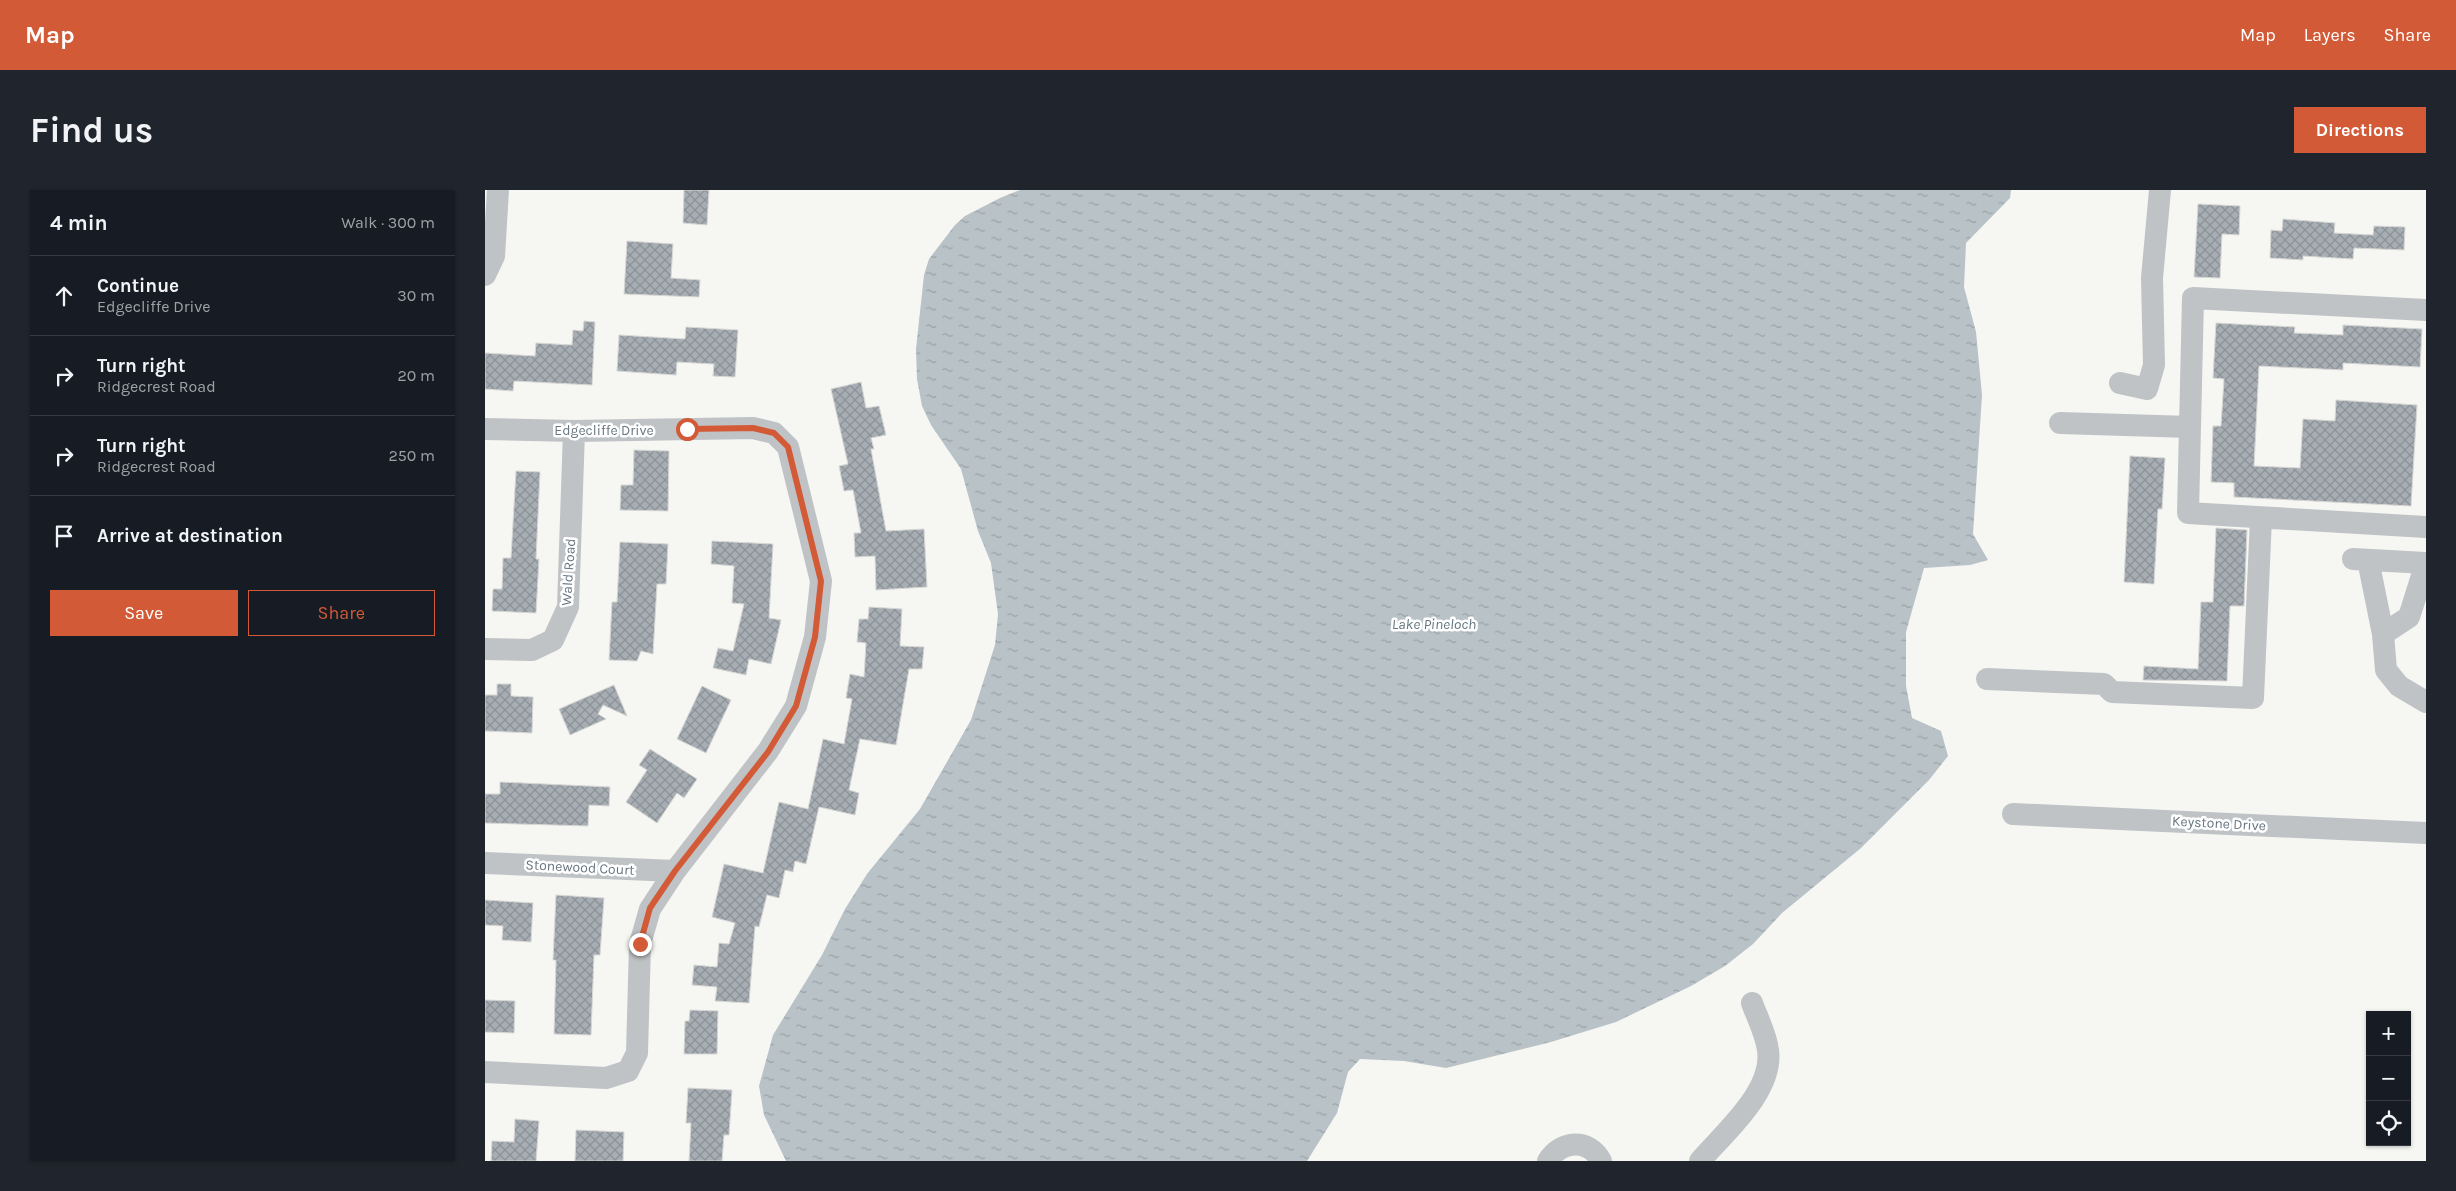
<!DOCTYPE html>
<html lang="en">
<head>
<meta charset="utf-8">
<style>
  body { margin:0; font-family:Karla,sans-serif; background:#20242c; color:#f1f3f6 }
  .controls { position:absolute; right:15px; bottom:15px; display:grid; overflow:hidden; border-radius:0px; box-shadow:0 1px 4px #0004 }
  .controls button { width:45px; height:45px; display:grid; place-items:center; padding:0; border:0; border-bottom:1px solid #363941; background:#171b24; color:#f1f3f6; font:25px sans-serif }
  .stop { position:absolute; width:15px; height:15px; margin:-11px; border:4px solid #d35a36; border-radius:50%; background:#fff }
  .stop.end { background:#d35a36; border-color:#fff; box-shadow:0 1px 5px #0008 }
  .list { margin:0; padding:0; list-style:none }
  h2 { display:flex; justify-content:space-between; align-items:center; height:65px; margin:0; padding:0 20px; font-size:21px }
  h2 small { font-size:16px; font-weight:400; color:#9ea1a6 }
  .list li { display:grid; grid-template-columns:32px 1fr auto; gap:15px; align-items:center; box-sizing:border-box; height:80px; padding:0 20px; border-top:1px solid #363941 }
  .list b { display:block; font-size:19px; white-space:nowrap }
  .list p { margin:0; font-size:16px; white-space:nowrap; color:#9ea1a6 }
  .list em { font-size:16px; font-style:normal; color:#9ea1a6 }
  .actions { display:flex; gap:10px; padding:15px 20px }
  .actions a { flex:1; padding:11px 0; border:1px solid #d35a36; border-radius:0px; text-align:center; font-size:18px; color:#d35a36 }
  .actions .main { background:#d35a36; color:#fff }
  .icon { flex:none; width:28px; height:28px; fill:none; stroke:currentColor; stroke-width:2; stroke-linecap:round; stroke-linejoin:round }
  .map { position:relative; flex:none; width:1941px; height:971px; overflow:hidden; border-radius:0px }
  header { display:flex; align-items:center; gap:30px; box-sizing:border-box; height:70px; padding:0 25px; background:#d35a36; color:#fff }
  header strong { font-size:24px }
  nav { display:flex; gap:28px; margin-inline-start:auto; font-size:18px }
  .intro { display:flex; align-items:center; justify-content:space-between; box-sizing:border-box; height:120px; padding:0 30px }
  h1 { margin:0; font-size:35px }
  .button { padding:12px 22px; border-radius:0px; background:#d35a36; color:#fff; font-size:18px; font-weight:700 }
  main { display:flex; gap:30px; padding:0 30px }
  aside { flex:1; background:#171b24; border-radius:0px; box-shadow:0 1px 4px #0004 }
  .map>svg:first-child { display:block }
  .water { fill:url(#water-ripples) }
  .building { fill:url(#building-cross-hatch); stroke:#d7d7d5 }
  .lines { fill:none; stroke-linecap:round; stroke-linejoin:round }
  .minor { stroke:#bfc3c6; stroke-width:22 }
  .route { stroke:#d35a36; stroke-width:6 }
  .labels { text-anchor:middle; stroke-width:5; stroke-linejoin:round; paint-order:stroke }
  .street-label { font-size:14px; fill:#677681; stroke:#fff }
  .water-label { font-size:15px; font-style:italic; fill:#63777e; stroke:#fff }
</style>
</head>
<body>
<header>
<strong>Map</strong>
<nav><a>Map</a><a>Layers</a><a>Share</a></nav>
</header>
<div class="intro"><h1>Find us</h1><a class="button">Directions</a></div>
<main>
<aside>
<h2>4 min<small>Walk · 300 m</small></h2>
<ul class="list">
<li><svg class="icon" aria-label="ahead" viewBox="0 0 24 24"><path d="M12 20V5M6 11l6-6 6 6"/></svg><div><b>Continue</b><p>Edgecliffe Drive</p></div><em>30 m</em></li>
<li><svg class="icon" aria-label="right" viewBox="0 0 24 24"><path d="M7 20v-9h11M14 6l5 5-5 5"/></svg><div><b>Turn right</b><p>Ridgecrest Road</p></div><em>20 m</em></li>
<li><svg class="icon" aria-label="right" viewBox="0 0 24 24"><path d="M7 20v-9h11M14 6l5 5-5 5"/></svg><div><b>Turn right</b><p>Ridgecrest Road</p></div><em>250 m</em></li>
<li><svg class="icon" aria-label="arrive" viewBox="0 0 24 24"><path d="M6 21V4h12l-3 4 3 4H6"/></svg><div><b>Arrive at destination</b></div></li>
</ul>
<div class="actions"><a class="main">Save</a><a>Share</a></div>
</aside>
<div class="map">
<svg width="1941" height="971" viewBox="0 0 1941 971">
  <defs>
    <pattern id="water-ripples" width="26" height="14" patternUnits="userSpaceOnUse" patternTransform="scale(1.25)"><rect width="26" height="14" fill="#b8c2c7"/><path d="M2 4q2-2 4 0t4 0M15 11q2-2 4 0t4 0" fill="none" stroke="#99a2a7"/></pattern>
    <pattern id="building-cross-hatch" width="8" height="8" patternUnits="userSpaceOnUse" patternTransform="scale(1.25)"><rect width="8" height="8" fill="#a7aeb3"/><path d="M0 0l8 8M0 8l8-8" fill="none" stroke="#8c9297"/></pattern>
  </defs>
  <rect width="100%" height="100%" fill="#f6f6f3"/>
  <path class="water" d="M535,0H1526L1525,8L1481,53L1479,97L1491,142L1497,205L1488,344L1503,370L1485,375L1439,378L1421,442V496L1427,528L1456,541L1463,566L1444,590L1376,658L1297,723L1268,754L1240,776L1206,796L1131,832L1066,852L961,878L919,871L875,869L863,882L852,923L822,971H301L279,925L274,896L288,845L337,765L360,719L382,684L435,619L486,530L510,455L513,424L506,373L493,341L476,279L446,235L437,216L432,189L431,159L439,85L444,69L470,35L480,26L515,8Z"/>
  <path class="building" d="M199,0H224L222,35L198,33Z
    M1713,14L1755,16L1754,45L1737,44L1735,88L1709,87Z
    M1798,29L1850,33L1849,43L1888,45L1889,36L1920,37L1919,60L1869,58L1868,69L1818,66V70L1785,68L1786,40L1797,41Z
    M142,51L188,54L186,88L215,90L214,107L139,104Z
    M99,131L110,132L107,195L29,191L28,201L0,199V163L50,166L51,153L87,155L88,140L98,141Z
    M1731,133L1810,137L1809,143L1858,145V135L1937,139L1935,177L1858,173V180L1774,176L1769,276L1815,278L1818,229L1850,231L1851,210L1932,215L1926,316L1749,307V293L1726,292L1728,236H1736L1739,189L1728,188Z
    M201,137L253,140L250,187L228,186L229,174L192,172L191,185L132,181L134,145L200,149Z
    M376,192L381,218L394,216L401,245L386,248L389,259H386L401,341L439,339L442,397L391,400L390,366L370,367L369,343H376L368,300L359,301L354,276L363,274L346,199Z
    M149,260L184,261L183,321L135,320L136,295H148Z
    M1645,266L1680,268L1677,319H1673L1669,394L1639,392Z
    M31,281L55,282L51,369H54L51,423L7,421L8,399H17L18,368H26Z
    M1731,338L1762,340L1759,416H1745L1742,491L1658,490L1659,476L1713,479L1716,412H1728Z
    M227,351L288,354L284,428L296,430L286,474L264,469L261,485L228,478L233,458L248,461L259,414L247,413L249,376L226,374Z
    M135,352L183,354L181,394H172L168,464L156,461L152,471L124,470L127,412H132Z
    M384,417L417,419L415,456L439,457L437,479H424L411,555L375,549L364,600L374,603L370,625L334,617L321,674L310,671L308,682L300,680L294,708L282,705L274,737L270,736L264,813L230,811L232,797L207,795L209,775L232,777L234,753L244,754L250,733L227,727L239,674L278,683L294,612L323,619L338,549L359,554L367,509L361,508L365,484L379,487L381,453L372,452L374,429H383Z
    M12,494H26V506L48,507L47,543L0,541V505H12Z
    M129,495L142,526L118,515L113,524L121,529L85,545L74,519Z
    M217,496L246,510L221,563L192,549Z
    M165,559L212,589L199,608L192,603L172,633L141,612L162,580L154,575Z
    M15,592L125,597L124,616L104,615L103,636L0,633V604H15Z
    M71,705L119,708L115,765H109L106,845L69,844L71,770H68Z
    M0,710L48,713L46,752L17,750L18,736L0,735Z
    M0,810L30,811L29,843L0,842Z
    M205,820L233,821L232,864H199L200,831H204Z
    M203,898L247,900L244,945H239L237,971H204L206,933H201Z
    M30,929L54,931L51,971H6L7,951L29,952Z
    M91,940L139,942L138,971H90Z"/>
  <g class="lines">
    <path class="minor" d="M0,85L9,66L13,0
      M1941,120L1708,108L1703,323L1941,337
      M1635,193L1662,199L1669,175L1667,88L1675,0
      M1575,233L1705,237
      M0,239L89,241L268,238L289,243L303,257L336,391L330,447L311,516L283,561L190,681L165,719L155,754L152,863L143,881L121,888L0,882
      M1868,369L1941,373L1924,427L1898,444L1901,480L1914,496L1941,512
      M1883,370L1898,444
      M0,459L47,460L68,450L83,417L89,241
      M1502,489L1619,494L1627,502L1768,508L1776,328
      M1528,624L1941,643
      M0,673L190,681
      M1063,971C1076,950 1104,948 1116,971
      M1215,971C1239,943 1289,901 1283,860C1281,844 1272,827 1267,813"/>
  </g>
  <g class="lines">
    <path class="route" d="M155,754L165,718L190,681L283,562L311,516L330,447L336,391L303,257L289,243L268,238L202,239"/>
  </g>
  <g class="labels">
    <g class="street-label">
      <text x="119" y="245">Edgecliffe Drive</text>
      <text transform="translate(83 382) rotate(-86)" y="5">Wald Road</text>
      <text transform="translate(1734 633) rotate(3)" y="5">Keystone Drive</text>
      <text transform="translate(95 677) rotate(3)" y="5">Stonewood Court</text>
    </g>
    <g class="water-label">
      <text x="949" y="439">Lake Pineloch</text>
    </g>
  </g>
</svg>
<div class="controls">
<button>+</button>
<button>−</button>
<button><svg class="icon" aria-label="locate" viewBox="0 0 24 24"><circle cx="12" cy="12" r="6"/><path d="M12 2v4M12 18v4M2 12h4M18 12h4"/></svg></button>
</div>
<div class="stop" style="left:202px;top:239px"></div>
<div class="stop end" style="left:155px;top:754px"></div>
</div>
</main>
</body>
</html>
